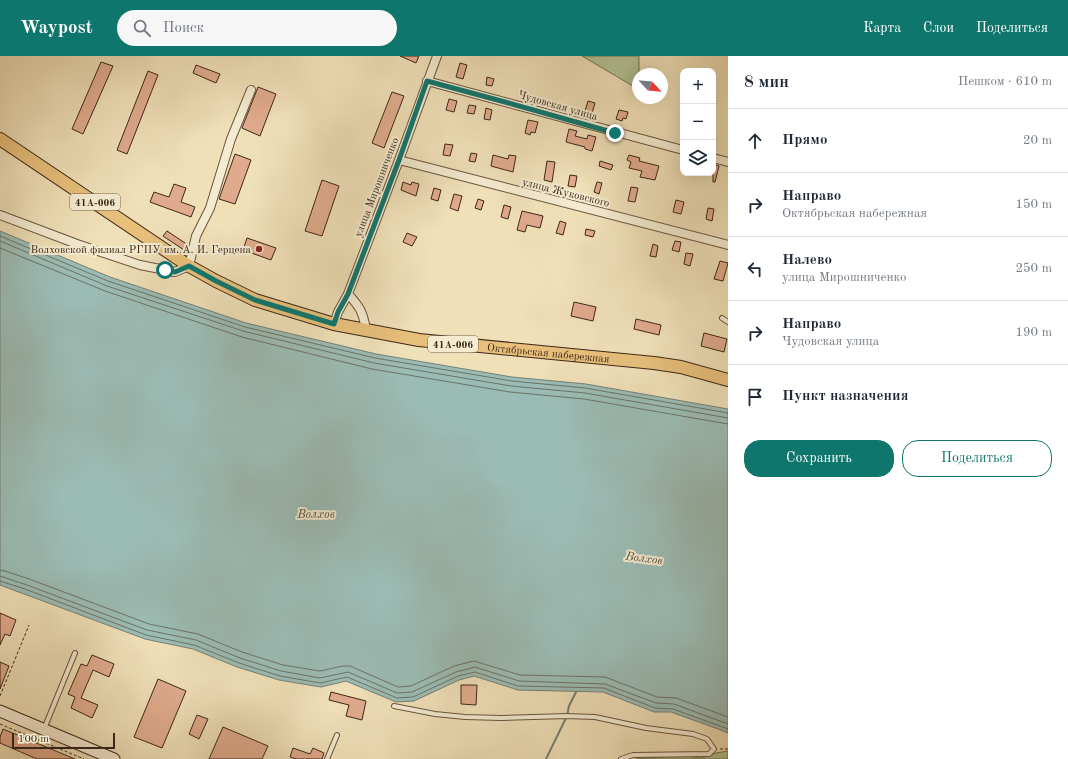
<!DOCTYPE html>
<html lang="ru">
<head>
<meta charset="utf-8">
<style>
  body { margin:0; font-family:"Old Standard TT",serif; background:#f6f6f7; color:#1f2937 }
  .controls { position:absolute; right:12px; top:12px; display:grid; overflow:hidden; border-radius:8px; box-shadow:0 4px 16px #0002 }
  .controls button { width:36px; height:36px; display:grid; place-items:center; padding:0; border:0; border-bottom:1px solid #e0e1e3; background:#fff; color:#1f2937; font:20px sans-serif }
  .compass { position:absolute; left:632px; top:12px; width:36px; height:36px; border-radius:50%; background:#fff; box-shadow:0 4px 16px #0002; rotate:116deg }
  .scale { position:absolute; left:12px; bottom:10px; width:103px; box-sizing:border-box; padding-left:4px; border:2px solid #3c2718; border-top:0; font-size:11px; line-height:14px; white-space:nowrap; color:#3c2718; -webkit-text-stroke:3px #f5ebd1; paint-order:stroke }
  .stop { position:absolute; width:12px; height:12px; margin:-9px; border:3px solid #0f766e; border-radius:50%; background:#fff }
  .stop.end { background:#0f766e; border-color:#fff; box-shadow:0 1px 4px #0008 }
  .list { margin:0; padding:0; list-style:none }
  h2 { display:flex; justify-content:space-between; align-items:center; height:52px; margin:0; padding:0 16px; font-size:17px }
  h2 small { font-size:13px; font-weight:400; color:#747a83 }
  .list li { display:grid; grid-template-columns:26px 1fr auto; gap:12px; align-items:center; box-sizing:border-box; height:64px; padding:0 16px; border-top:1px solid #e0e1e3 }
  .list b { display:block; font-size:15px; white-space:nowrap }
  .list p { margin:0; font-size:13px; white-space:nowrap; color:#747a83 }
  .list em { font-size:13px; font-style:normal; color:#747a83 }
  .actions { display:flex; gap:8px; padding:12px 16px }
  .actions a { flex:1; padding:9px 0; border:1px solid #0f766e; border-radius:16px; text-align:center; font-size:14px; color:#0f766e }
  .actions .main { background:#0f766e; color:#fff }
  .icon { flex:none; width:22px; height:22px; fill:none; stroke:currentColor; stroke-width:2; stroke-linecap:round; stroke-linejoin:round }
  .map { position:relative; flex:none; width:728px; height:703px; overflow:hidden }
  header { display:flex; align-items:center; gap:24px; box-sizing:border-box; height:56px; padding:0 20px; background:#0f766e; color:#fff }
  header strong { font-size:19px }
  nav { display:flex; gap:22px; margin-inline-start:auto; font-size:14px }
  .search { width:280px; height:36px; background:#f6f6f7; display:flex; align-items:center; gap:10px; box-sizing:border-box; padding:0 14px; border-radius:22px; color:#747a83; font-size:15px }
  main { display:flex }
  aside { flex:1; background:#fff }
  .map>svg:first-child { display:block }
  .green { fill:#b3c394; stroke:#787556 }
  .water { fill:#9bbcb5; stroke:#758076 }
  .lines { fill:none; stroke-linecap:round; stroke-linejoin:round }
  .shore { stroke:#6c7266; stroke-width:1 }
  .stream { stroke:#758076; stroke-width:2 }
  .building { fill:#e0ab8d; stroke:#3c2718 }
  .lane-casing { stroke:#695540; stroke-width:6 }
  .street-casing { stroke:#695540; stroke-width:10 }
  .secondary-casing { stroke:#3c2718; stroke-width:13 }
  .primary-casing { stroke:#3c2718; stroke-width:14 }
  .path { stroke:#3c2718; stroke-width:1; stroke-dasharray:3 2; stroke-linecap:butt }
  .lane { stroke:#f5ebd1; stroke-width:4 }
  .street { stroke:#f5ebd1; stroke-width:8 }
  .secondary { stroke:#f5ebd1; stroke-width:11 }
  .primary { stroke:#e8c07c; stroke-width:12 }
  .route { stroke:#0f766e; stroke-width:5 }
  .poi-dot { fill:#8f2418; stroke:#f5ebd1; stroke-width:1.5 }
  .labels { text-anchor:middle; stroke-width:4; stroke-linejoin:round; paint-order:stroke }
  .shield { fill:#f5ebd1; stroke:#746250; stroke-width:1 }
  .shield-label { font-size:10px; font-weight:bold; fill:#3c2718 }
  .street-label { font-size:11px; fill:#3c2718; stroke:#f5ebd1 }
  .poi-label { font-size:11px; fill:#3c2718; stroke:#f5ebd1; text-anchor:end }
  .water-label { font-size:12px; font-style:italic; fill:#544c3f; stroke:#f5ebd1 }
</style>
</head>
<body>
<header>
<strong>Waypost</strong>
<div class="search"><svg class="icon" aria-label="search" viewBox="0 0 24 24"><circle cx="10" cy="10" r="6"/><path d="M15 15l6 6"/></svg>Поиск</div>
<nav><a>Карта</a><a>Слои</a><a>Поделиться</a></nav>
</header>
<main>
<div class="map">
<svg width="728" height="703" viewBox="0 0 728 703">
  <rect width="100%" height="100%" fill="#f0e0b8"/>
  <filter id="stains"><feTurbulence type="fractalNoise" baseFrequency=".005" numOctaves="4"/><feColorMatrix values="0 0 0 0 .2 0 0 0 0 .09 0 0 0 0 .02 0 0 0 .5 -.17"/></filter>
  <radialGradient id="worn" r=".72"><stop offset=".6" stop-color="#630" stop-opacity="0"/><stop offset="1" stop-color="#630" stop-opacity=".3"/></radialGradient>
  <path class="green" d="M582,0H639V18H638V33Z
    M728,695V703H636L676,699L702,702L716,697Z"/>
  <path class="water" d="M0,175L110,221L246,267L376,298L512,321L586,328L728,353V677L718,673L671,656H654L603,636L518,634L474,620L459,624L414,645L396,646L346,625L321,631L279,624L237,611L193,593L145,583L0,529Z"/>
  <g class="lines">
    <path class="shore" d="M0,180L108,225L245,271L375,302L512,325L585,332L728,357
      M0,185L107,230L243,275L374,307L511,330L585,337L728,362
      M0,192L105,235L242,281L372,313L510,336L584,343L728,368
      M0,514L5,515L29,523L149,568L198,578L242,596L283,609L320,615L343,610H350L398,631L411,630L454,610L474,605L520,619L605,621L657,641L676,642L728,661
      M0,520L27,529L147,574L196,584L240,602L281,615L320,622L348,616L397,637L412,636L456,616L475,611L519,625L605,628L656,647L674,648L728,668
      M0,525L25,533L146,579L194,589L239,607L280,620L320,627L347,621L397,642L413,641L458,620L475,616L518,630L604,632L655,652L673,653L728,673"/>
    <path class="stream" d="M546,703L567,660L569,650L576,636"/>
  </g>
  <path class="building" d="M400,0H419L416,7Z
    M101,6L113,10L83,78L72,73Z
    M460,7L467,9L463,23L456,21Z
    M196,9L220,18L216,27L193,17Z
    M148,15L158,19L127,98L117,94Z
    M487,21L494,23L492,30L486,29Z
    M258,31L276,38L260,80L242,72Z
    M392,36L404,40L384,92L372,87Z
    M449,43L457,45L454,56L446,54Z
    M588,45L595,47L592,57L585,55Z
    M469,49L476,50L474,58L467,57Z
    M486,52L492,54L490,64L484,63Z
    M619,54L628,56L626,63L623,62L622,65L616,63Z
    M528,64L538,66L535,77L531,76L530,79L525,77Z
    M569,73L577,75L575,80L587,83L588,79L596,81L592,95L585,93V91L566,86Z
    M445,88L453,89L450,100L443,99Z
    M471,97L477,98L475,106L469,105Z
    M235,98L251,104L235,148L219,143Z
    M493,99L508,103L509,99L516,100L513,116L491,110Z
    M629,99L640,102L639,105L659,110L655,124L640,121L642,115L629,112L631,106L627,104Z
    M547,105L555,106L552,126L544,124Z
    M600,105L613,109L611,114L599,110Z
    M713,108L719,110L715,126H713Z
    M570,119L577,120L575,131L568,130Z
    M322,124L339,130L322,180L305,175Z
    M403,126L411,129L412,126L419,128L416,140L401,134Z
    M597,126L602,127L599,138L594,136Z
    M174,128L186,132L181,146L195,151L191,161L150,146L154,136L169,141Z
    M631,131L638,132L635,146L628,145Z
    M434,132L441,134L438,145L431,143Z
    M454,138L462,140L458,155L450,152Z
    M478,143L484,145L481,154L475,152Z
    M676,144L684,146L681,158L673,156Z
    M504,149L511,151L508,163L501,161Z
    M708,152L714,153L712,165L706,163Z
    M522,155L543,160L540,172L527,169L525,176L517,174Z
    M560,165L566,167L563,179L556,177Z
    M586,173L595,175L593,181L585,179Z
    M167,175L188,189L184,194L163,180Z
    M407,177L417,181L412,190L403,186Z
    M247,182L276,192L271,204L243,194Z
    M675,185L681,186L679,196L672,194Z
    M653,188L658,190L656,201L650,200Z
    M686,197L693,198L690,210L684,208Z
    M720,205L728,207L723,225L714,223Z
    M574,246L596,251L593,265L571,260Z
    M636,263L661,269L659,279L634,273Z
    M704,277L727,283L724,296L701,290Z
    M0,557L16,564L10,580L5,578L0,589Z
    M92,599L114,608L109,621L93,614L81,642L98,649L92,662L71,652L75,641L68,638L81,608L87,610Z
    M0,606L9,610L0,633Z
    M158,623L186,635L162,692L134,681Z
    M461,629H477L476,649L461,648Z
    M331,636L366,645L362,664L346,660L349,649L329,644Z
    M197,659L208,663L199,683L189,678Z
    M223,671L268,690L262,703H209Z
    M3,673L75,703H37L0,687V681Z
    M293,692L310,698L313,692L324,697L322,703H296L290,701Z"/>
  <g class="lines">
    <defs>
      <path id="lane" d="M722,262L728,266
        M394,650L435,658L465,661L501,662L567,660L595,661L646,672L693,678L707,683L714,693L709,698L633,699L621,703
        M44,673L75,597
        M327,703L337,679"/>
      <path id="street" d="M427,25L683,94
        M713,102L728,106
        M399,104L728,189
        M0,159L77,188L140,209L175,216L189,210L196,180L210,152L231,83L251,34
        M348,238C360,251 363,256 366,274
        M334,268L338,256L348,238L399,104L437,0"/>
      <path id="secondary" d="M0,655L114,703"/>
      <g id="primary">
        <path id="s1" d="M0,83L189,210L216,225L255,244L334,268L419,284L654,307L681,311L728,324"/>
      </g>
    </defs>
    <use href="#lane" class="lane-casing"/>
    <use href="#street" class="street-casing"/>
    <use href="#secondary" class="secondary-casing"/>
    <use href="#primary" class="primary-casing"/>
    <path class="path" d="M0,640L29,569
      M0,668L84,703
      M720,693H728"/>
    <use href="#lane" class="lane"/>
    <use href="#street" class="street"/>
    <use href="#secondary" class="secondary"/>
    <use href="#primary" class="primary"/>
  </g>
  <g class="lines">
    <path class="route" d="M165,214L175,216L189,210L216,225L255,244L334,268L338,256L348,238L399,104L427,25L505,46L615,77"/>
  </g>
  <circle class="poi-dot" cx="259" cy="193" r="4"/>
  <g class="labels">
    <g class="shield">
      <rect x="70" y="138" width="50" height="16" rx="3"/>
      <rect x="428" y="280" width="50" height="16" rx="3"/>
    </g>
    <g class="shield-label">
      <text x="95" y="150">41А-006</text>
      <text x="453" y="292">41А-006</text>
    </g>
    <g class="street-label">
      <text transform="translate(558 49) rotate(16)" y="4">Чудовская улица</text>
      <text transform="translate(376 131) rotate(-69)" y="4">улица Мирошниченко</text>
      <text transform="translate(566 136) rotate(14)" y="4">улица Жуковского</text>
      <text dy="4" stroke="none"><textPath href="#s1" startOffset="601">Октябрьская набережная</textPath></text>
    </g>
    <g class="poi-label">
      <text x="251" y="197">Волховской филиал РГПУ им. А. И. Герцена</text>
    </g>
    <g class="water-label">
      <text x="316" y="462">Волхов</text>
      <text transform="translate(644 502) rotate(7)" y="4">Волхов</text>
    </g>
  </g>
  <rect width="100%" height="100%" filter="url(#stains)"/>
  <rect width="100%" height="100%" fill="url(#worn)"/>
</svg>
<div class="controls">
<button>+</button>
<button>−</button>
<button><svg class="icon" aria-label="layers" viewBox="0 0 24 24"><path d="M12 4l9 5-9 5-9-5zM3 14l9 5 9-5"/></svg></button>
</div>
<svg class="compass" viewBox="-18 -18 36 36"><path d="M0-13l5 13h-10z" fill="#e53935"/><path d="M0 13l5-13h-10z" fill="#747a83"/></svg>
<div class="scale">100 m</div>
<div class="stop" style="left:165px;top:214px"></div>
<div class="stop end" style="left:615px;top:77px"></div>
</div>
<aside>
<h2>8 мин<small>Пешком · 610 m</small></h2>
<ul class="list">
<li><svg class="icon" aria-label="ahead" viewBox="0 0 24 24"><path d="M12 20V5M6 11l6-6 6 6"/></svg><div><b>Прямо</b></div><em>20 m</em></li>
<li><svg class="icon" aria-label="right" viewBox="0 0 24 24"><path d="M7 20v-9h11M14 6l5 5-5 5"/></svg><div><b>Направо</b><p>Октябрьская набережная</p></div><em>150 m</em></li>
<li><svg class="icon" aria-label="left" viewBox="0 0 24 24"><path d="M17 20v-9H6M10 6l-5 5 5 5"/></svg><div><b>Налево</b><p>улица Мирошниченко</p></div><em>250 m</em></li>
<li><svg class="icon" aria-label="right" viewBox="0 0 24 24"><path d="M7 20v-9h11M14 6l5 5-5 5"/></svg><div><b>Направо</b><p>Чудовская улица</p></div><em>190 m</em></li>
<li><svg class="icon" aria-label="arrive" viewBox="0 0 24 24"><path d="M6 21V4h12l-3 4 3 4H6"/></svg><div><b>Пункт назначения</b></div></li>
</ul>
<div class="actions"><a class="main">Сохранить</a><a>Поделиться</a></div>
</aside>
</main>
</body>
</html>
